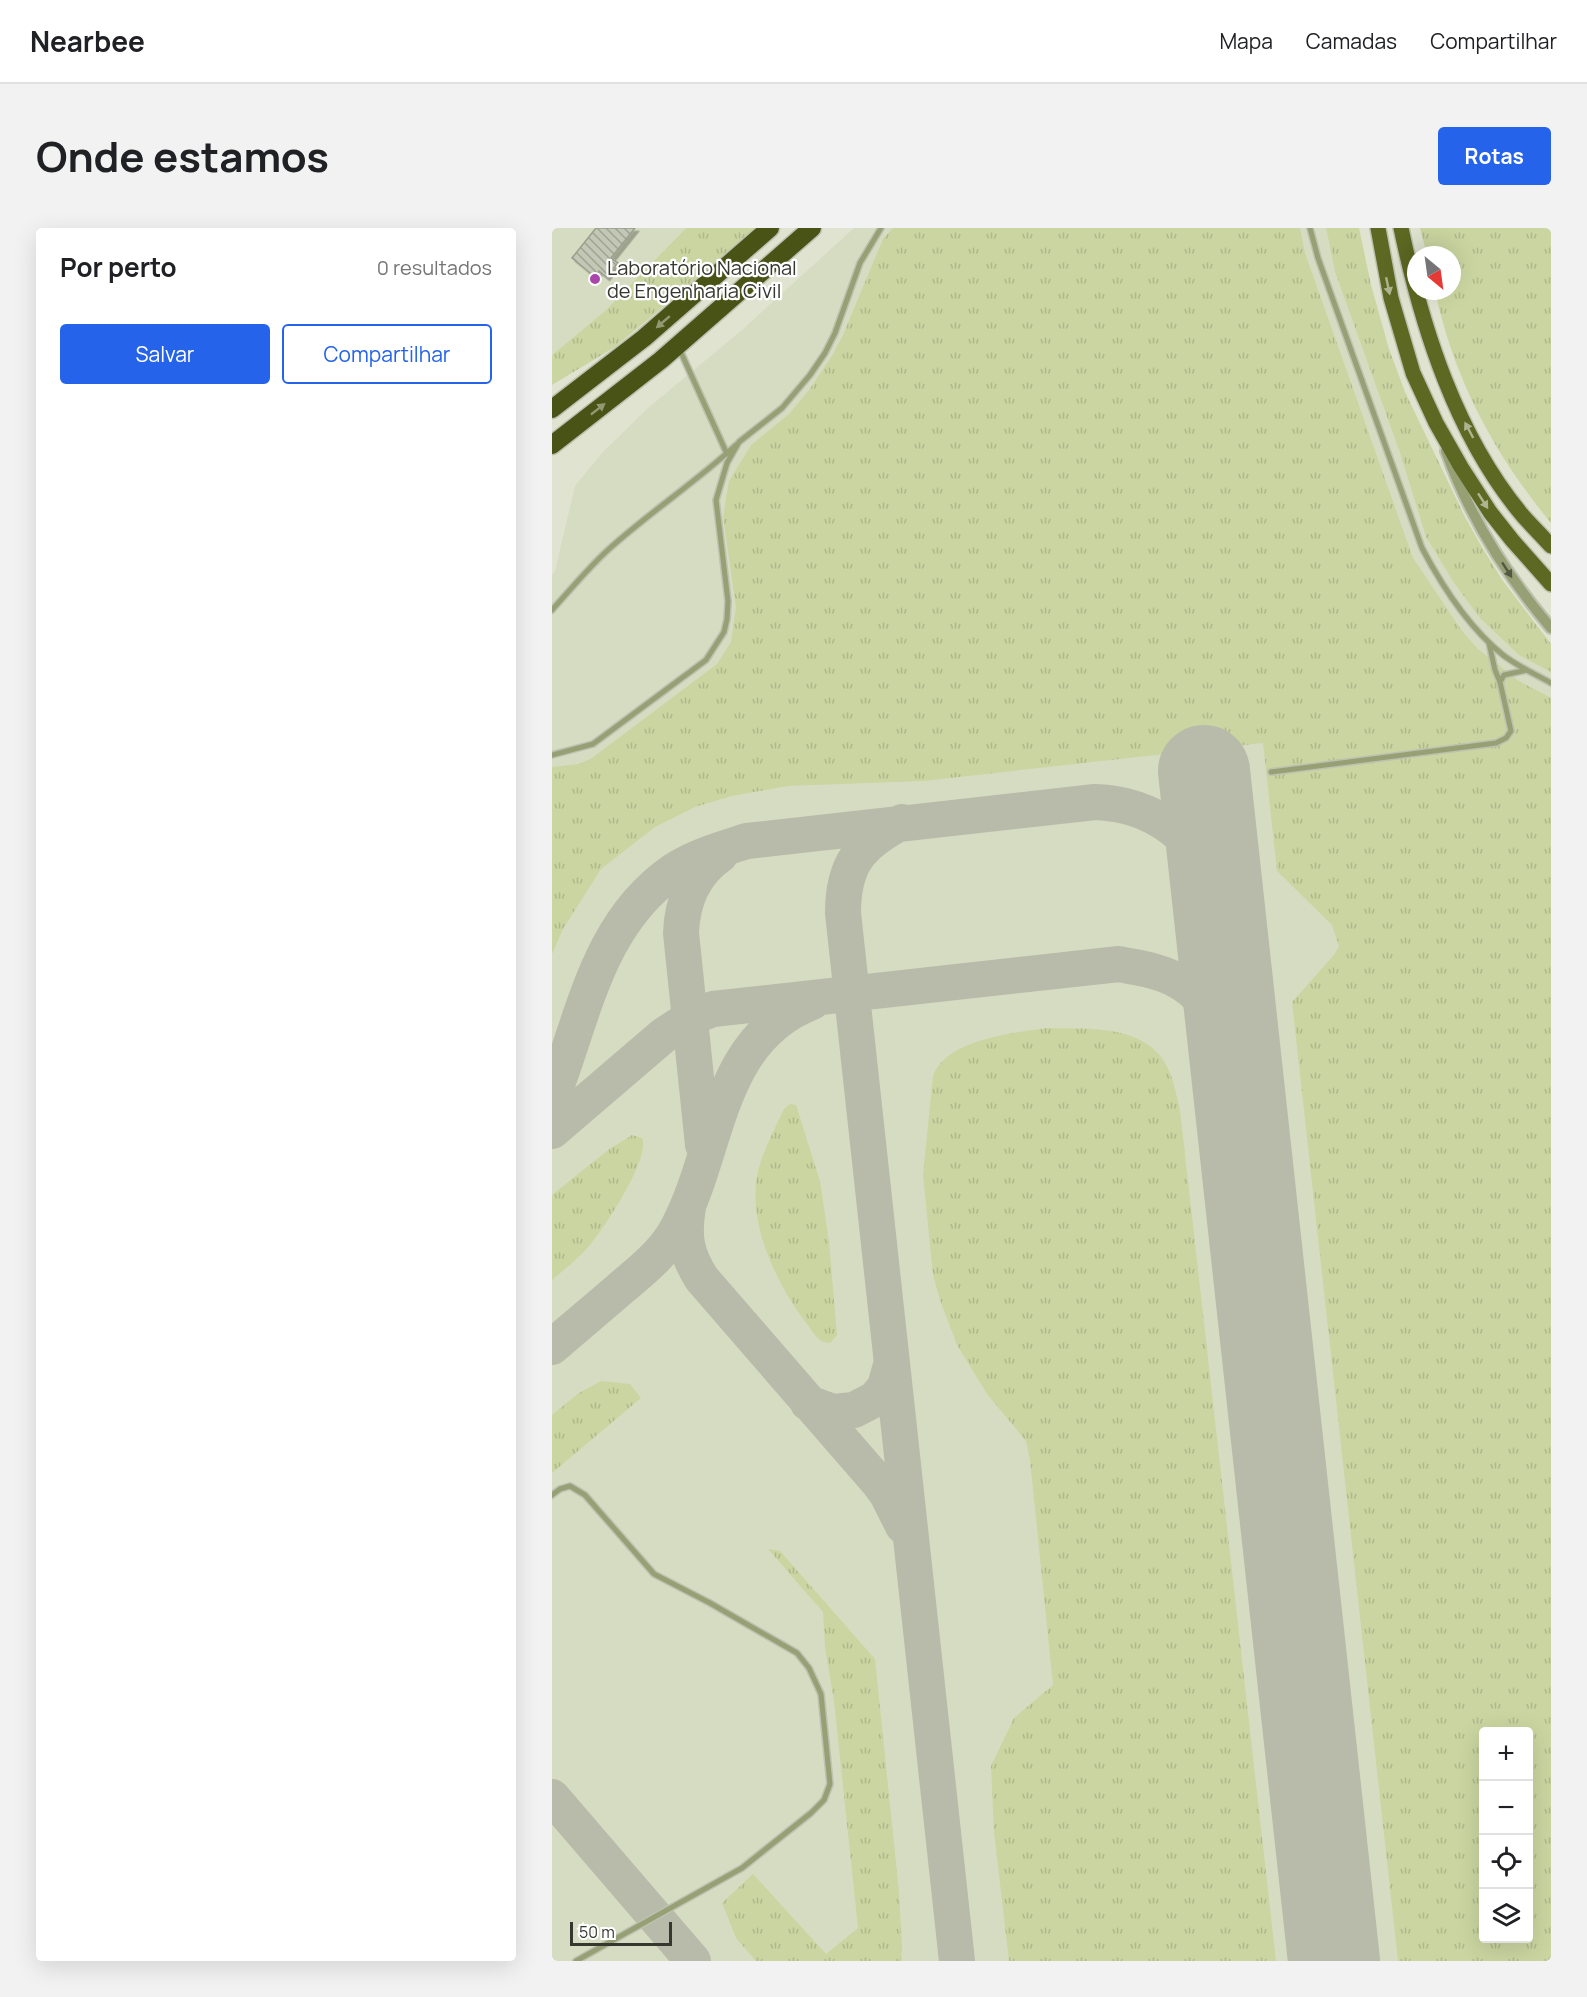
<!DOCTYPE html>
<html lang="pt">
<head>
<meta charset="utf-8">
<style>
  body { margin:0; font-family:Manrope,sans-serif; background:#f2f2f2; color:#202124 }
  .controls { position:absolute; right:18px; bottom:18px; display:grid; overflow:hidden; border-radius:6px; box-shadow:0 6px 24px #0002 }
  .controls button { width:54px; height:54px; display:grid; place-items:center; padding:0; border:0; border-bottom:2px solid #e0e0e0; background:#fff; color:#202124; font:30px sans-serif }
  .compass { position:absolute; left:855px; top:18px; width:54px; height:54px; border-radius:50%; background:#fff; box-shadow:0 6px 24px #0002; rotate:151deg }
  .scale { position:absolute; left:18px; bottom:15px; width:102px; box-sizing:border-box; padding-left:6px; border:3px solid #363830; border-top:0; font-size:16px; line-height:21px; white-space:nowrap; color:#363830; -webkit-text-stroke:4px #fff; paint-order:stroke }
  .list { margin:0; padding:0; list-style:none }
  h2 { display:flex; justify-content:space-between; align-items:center; height:78px; margin:0; padding:0 24px; font-size:26px }
  h2 small { font-size:20px; font-weight:400; color:#757577 }
  .actions { display:flex; gap:12px; padding:18px 24px }
  .actions a { flex:1; padding:14px 0; border:2px solid #2563eb; border-radius:6px; text-align:center; font-size:21px; color:#2563eb }
  .actions .main { background:#2563eb; color:#fff }
  .icon { flex:none; width:33px; height:33px; fill:none; stroke:currentColor; stroke-width:2; stroke-linecap:round; stroke-linejoin:round }
  .map { position:relative; flex:none; width:999px; height:1733px; overflow:hidden; border-radius:6px }
  header { display:flex; align-items:center; gap:36px; box-sizing:border-box; height:84px; padding:0 30px; background:#fff; border-bottom:2px solid #e0e0e0 }
  header strong { font-size:28px }
  nav { display:flex; gap:33px; margin-inline-start:auto; font-size:21px }
  .intro { display:flex; align-items:center; justify-content:space-between; box-sizing:border-box; height:144px; padding:0 36px }
  h1 { margin:0; font-size:42px }
  .button { padding:15px 27px; border-radius:6px; background:#2563eb; color:#fff; font-size:21px; font-weight:700 }
  main { display:flex; gap:36px; padding:0 36px }
  aside { flex:1; background:#fff; border-radius:6px; box-shadow:0 6px 24px #0002 }
  .map>svg:first-child { display:block }
  .built { fill:#d6dcc1; fill-rule:evenodd }
  .grass { fill:url(#grass-tufts); fill-rule:evenodd }
  .lines { fill:none; stroke-linecap:round; stroke-linejoin:round }
  .taxiway { stroke:#b8bbaa; stroke-width:36 }
  .runway { stroke:#b8bbaa; stroke-width:92 }
  .building { fill:url(#building-back-hatch); stroke:#9a9e8c; stroke-width:1.5; filter:url(#shadow) }
  .lane-casing { stroke:#bdc1b0; stroke-width:8 }
  .street-casing { stroke:#bdc1b0; stroke-width:14 }
  .primary-casing { stroke:#bdc1b0; stroke-width:18 }
  .highway-casing { stroke:#bdc1b0; stroke-width:21 }
  .lane { stroke:#97a074; stroke-width:5 }
  .street { stroke:#97a074; stroke-width:10 }
  .primary { stroke:#5d6822; stroke-width:15 }
  .highway { stroke:#495316; stroke-width:18 }
  .oneway { fill:#aeb490 }
  .oneway2 { fill:#929873 }
  .oneway3 { fill:#535744 }
  .poi-dot { fill:#aa45aa; stroke:#fff; stroke-width:2 }
  .labels { text-anchor:middle; stroke-width:4.5; stroke-linejoin:round; paint-order:stroke }
  .poi-label { font-size:20px; fill:#363830; stroke:#fff; text-anchor:start }
</style>
</head>
<body>
<header>
<strong>Nearbee</strong>
<nav><a>Mapa</a><a>Camadas</a><a>Compartilhar</a></nav>
</header>
<div class="intro"><h1>Onde estamos</h1><a class="button">Rotas</a></div>
<main>
<aside>
<h2>Por perto<small>0 resultados</small></h2>
<ul class="list">
</ul>
<div class="actions"><a class="main">Salvar</a><a>Compartilhar</a></div>
</aside>
<div class="map">
<svg width="999" height="1733" viewBox="0 0 999 1733">
  <defs>
    <pattern id="grass-tufts" width="24" height="20" patternUnits="userSpaceOnUse" patternTransform="scale(1.5)"><rect width="24" height="20" fill="#cad5a1"/><path d="M3 7l-1-3M5 7V3M7 7l1-3M15 17l-1-3M17 17v-4M19 17l1-3" fill="none" stroke="#aeb88b"/></pattern>
    <pattern id="building-back-hatch" width="6" height="6" patternUnits="userSpaceOnUse" patternTransform="scale(1.5)"><rect width="6" height="6" fill="#c3c7b5"/><path d="M-1 5l2 2M0 0l6 6M5-1l2 2" fill="none" stroke="#9fa394"/></pattern>
    <filter id="shadow"><feDropShadow dx="3.5" dy="3.5" stdDeviation="0" flood-color="#0004"/></filter>
  </defs>
  <rect width="100%" height="100%" fill="#dfe3d0"/>
  <path class="built" d="M0,0H134L54,82L0,127Z
    M302,0H774L783,44L848,225L874,309L902,355L928,390L999,443V1733H0V347L3,343L23,258L51,224L96,180L190,102ZM932,1504H976V1710H932Z"/>
  <path class="grass" d="M134,0H205L63,119L0,157V127L54,82Z
    M341,0H748L753,25L861,330L910,403L926,421L967,453L999,470V1733H846L740,774L782,727L787,718L780,697L725,643L711,515L371,553L236,558L180,568L143,579L103,599L49,641L11,701L0,726V539L27,536L40,530L165,436L179,414L184,379L171,289L177,253L199,217L237,186L257,162L280,128L291,107L331,11ZM932,1504H976V1710H932Z
    M774,0H807L819,57L837,121L853,164L913,289L931,321L951,353L999,416V444L967,427L928,390L902,355L874,309L848,225L783,44Z
    M868,0H999V295C942,226 902,151 883,63H900V27H875Z
    M495,800C533,801 588,796 612,833C621,848 624,865 628,882L724,1733H457L442,1604L439,1538L462,1490L501,1457L478,1232L474,1213L435,1166L405,1117L388,1072L381,1047L371,947L381,848C394,811 461,805 495,800Z
    M238,876L244,877L268,953L277,1014L285,1107L278,1115C266,1115 261,1104 255,1096C226,1058 199,1003 204,955C207,929 221,905 232,881Z
    M80,907L90,910C99,930 52,1000 38,1017C27,1030 13,1041 0,1052V967L56,922Z
    M49,1153L78,1156L89,1170L0,1245V1187L27,1165Z
    M216,1321L228,1323L323,1431L347,1664L350,1719L349,1733H204L184,1710L170,1675L201,1646L274,1726L306,1700L282,1473L273,1419L271,1384Z"/>
  <g class="lines">
    <path class="taxiway" d="M350,594C308,616 291,636 291,685L405,1733
      M0,870C32,788 45,695 123,642C145,628 170,621 195,613L543,574C603,576 648,611 665,668
      M0,903L112,807L138,790L161,781L567,736C580,739 592,740 604,744C651,757 674,799 685,843
      M151,917L129,705C130,674 142,645 168,627
      M136,979C131,1009 134,1026 150,1051L326,1254L335,1266L351,1298
      M0,1119C23,1099 46,1080 69,1060C90,1042 112,1025 125,1001C168,921 163,812 260,774
      M256,1175L281,1184L302,1182L323,1171L333,1159L339,1137
      M0,1569L141,1733"/>
    <path class="runway" d="M652,543L782,1733"/>
  </g>
  <path class="building" d="M44,0H83L59,30L66,35L54,49L47,43L43,49L20,30Z"/>
  <g class="lines">
    <defs>
      <path id="lane" d="M758,0L766,30L870,320C890,358 916,399 951,427C965,438 983,446 999,455
        M127,120L175,226
        M0,382C19,361 37,339 57,321C98,284 144,254 184,217
        M937,415L943,442L948,454
        M0,527L41,516L154,432L172,404L175,391L176,373L164,272L175,235L187,214L230,180L258,147L273,125L283,105L308,35L329,0
        M719,544L944,515L954,510L959,503L948,454L952,447L975,442
        M0,1267L8,1261L18,1258L33,1267L102,1346L158,1375L245,1425L257,1440L269,1466L278,1556L272,1572L259,1585L190,1640L24,1733"/>
      <path id="street" d="M894,223C917,288 955,348 999,400"/>
      <path id="primary" d="M826,0L839,70L861,145L884,195L909,239L938,284L960,312L999,356
        M849,0C870,100 904,208 971,288C980,298 990,308 999,318"/>
      <path id="highway" d="M0,181L92,110L218,0
        M0,217L109,132L260,0"/>
    </defs>
    <use href="#lane" class="lane-casing"/>
    <use href="#street" class="street-casing"/>
    <use href="#primary" class="primary-casing"/>
    <use href="#highway" class="highway-casing"/>
    <use href="#lane" class="lane"/>
    <use href="#street" class="street"/>
    <use href="#primary" class="primary"/>
    <use href="#highway" class="highway"/>
  </g>
  <defs><path id="oneway-solid" d="M-6-.8H1V-3.2L6.5 0L1 3.2V.8H-6Z" transform="scale(1.5)"/></defs>
  <g class="oneway">
    <use href="#oneway-solid" transform="translate(836 58) rotate(78)"/>
    <use href="#oneway-solid" transform="translate(917 202) rotate(-118)"/>
    <use href="#oneway-solid" transform="translate(931 273) rotate(57)"/>
  </g>
  <g class="oneway2">
    <use href="#oneway-solid" transform="translate(111 94) rotate(139)"/>
    <use href="#oneway-solid" transform="translate(46 181) rotate(-38)"/>
  </g>
  <use class="oneway3" href="#oneway-solid" transform="translate(955 342) rotate(57)"/>
  <circle class="poi-dot" cx="43" cy="51" r="6"/>
  <g class="labels">
    <g class="poi-label">
      <text x="55" y="47">Laboratório Nacional<tspan x="55" dy="23">de Engenharia Civil</tspan></text>
    </g>
  </g>
</svg>
<div class="controls">
<button>+</button>
<button>−</button>
<button><svg class="icon" aria-label="locate" viewBox="0 0 24 24"><circle cx="12" cy="12" r="6"/><path d="M12 2v4M12 18v4M2 12h4M18 12h4"/></svg></button>
<button><svg class="icon" aria-label="layers" viewBox="0 0 24 24"><path d="M12 4l9 5-9 5-9-5zM3 14l9 5 9-5"/></svg></button>
</div>
<svg class="compass" viewBox="-18 -18 36 36"><path d="M0-13l5 13h-10z" fill="#e53935"/><path d="M0 13l5-13h-10z" fill="#757577"/></svg>
<div class="scale">50 m</div>
</div>
</main>
</body>
</html>
